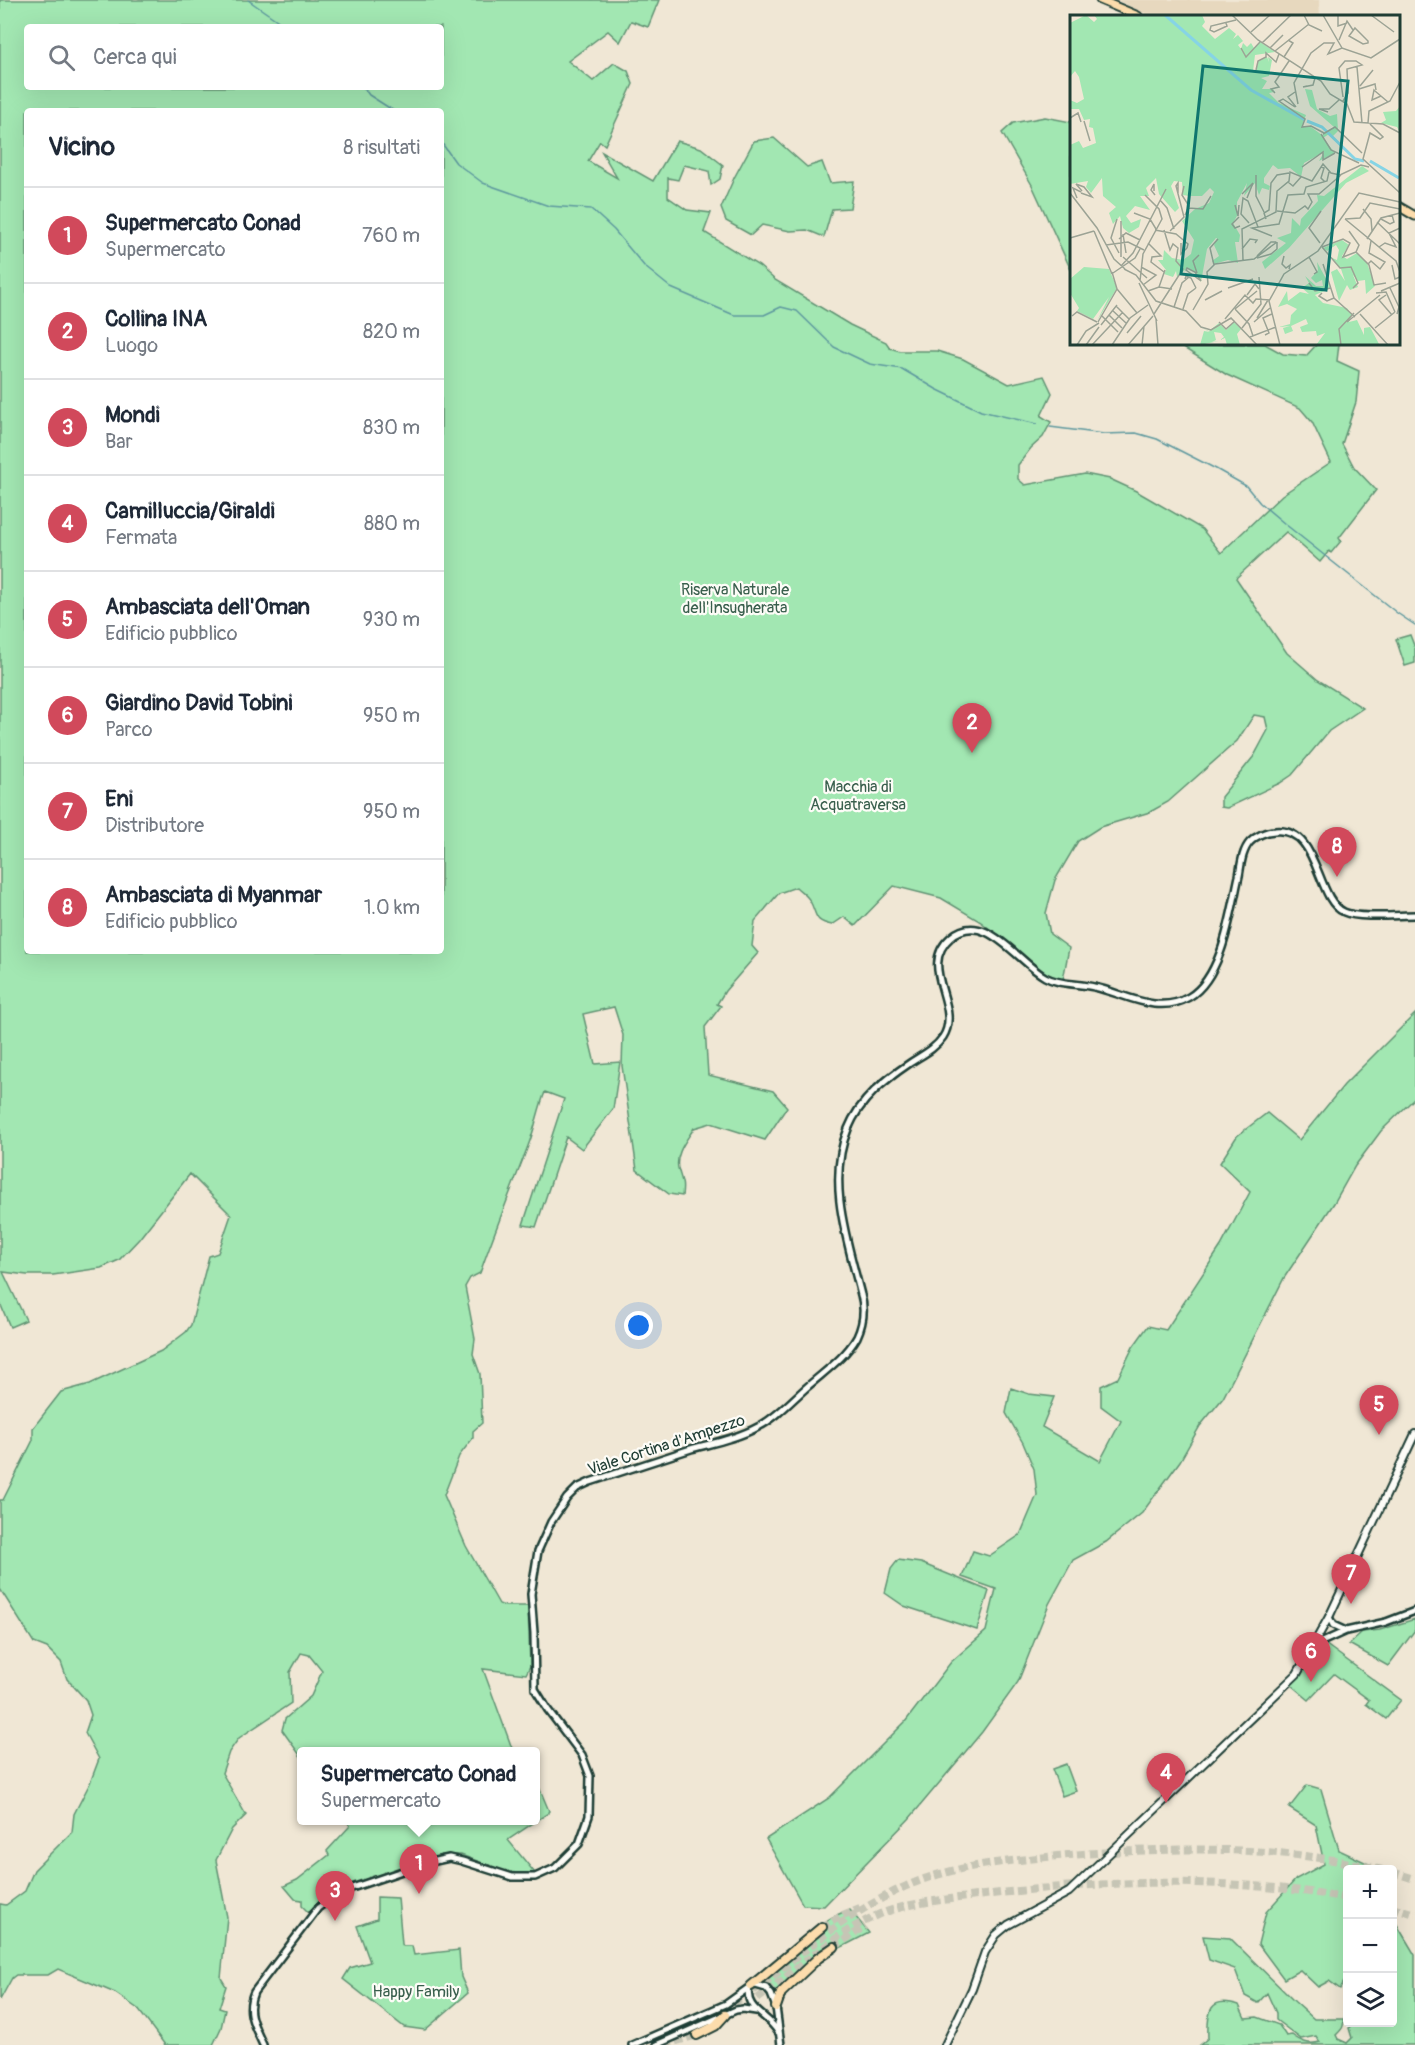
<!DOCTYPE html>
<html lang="it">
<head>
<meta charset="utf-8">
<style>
  body { margin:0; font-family:Pangolin,sans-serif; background:#f6f6f7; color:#1f2937 }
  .controls { position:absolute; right:18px; bottom:18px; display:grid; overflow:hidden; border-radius:6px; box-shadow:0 6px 24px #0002 }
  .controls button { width:54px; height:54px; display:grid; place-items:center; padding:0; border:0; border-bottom:2px solid #e0e1e3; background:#fff; color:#1f2937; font:30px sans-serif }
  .you { position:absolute; left:639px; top:1326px; width:21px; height:21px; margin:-15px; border:4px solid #fff; border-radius:50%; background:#1a73e8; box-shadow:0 0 0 9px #1a73e833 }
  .badge { display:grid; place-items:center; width:39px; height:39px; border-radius:50%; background:#d1495b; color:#fff; font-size:20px; font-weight:700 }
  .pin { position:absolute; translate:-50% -50px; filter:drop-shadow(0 2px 3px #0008) }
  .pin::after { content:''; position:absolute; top:32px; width:21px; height:18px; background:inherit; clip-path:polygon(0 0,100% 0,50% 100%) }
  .popup { position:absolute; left:297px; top:1747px; width:243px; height:78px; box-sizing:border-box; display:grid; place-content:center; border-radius:6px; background:#fff; filter:drop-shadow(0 2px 4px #0005); font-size:20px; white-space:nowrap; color:#747a83 }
  .popup b { font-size:22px; color:#1f2937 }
  .popup::after { content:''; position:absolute; left:50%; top:100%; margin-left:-12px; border:12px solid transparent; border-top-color:#fff }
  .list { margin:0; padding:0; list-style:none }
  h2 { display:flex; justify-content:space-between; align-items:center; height:78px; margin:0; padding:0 24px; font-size:26px }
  h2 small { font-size:20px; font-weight:400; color:#747a83 }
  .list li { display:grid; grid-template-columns:39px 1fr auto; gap:18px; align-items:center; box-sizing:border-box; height:96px; padding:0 24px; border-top:2px solid #e0e1e3 }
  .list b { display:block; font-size:22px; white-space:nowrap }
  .list p { margin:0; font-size:20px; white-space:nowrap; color:#747a83 }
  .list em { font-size:20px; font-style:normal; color:#747a83 }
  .icon { flex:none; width:33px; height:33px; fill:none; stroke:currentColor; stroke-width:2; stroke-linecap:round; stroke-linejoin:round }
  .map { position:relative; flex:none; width:1415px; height:2045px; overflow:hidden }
  .search { position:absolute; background:#fff; box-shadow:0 6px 24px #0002; left:24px; top:24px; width:420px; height:66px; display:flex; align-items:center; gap:15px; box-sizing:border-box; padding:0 21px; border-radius:6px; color:#747a83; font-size:22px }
  .panel { position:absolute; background:#fff; box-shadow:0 6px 24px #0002; left:24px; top:108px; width:420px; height:846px; border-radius:6px }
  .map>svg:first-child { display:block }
  .built { fill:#e7d8be }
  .green { fill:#a2e7b2; stroke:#609273; stroke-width:1.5; fill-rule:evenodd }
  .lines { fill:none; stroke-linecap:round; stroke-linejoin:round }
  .stream { stroke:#5d989e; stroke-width:1.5 }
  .trunk-tunnel { stroke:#c6c5b5; stroke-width:8; stroke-dasharray:8 4; stroke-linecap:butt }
  .tertiary-casing { stroke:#1f3d34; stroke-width:10 }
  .secondary-casing { stroke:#1f3d34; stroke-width:10 }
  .primary-casing { stroke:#1f3d34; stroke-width:11 }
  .trunk-casing { stroke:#1f3d34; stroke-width:12 }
  .tertiary { stroke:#fdfcf7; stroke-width:5 }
  .secondary { stroke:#fdfcf7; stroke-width:6 }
  .primary { stroke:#fcdcac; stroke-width:7 }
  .trunk { stroke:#fcdcac; stroke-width:8 }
  .labels { text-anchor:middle; stroke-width:4.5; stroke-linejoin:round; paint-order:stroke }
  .park-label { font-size:16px; fill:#395f4d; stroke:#fdfcf7 }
  .street-label { font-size:16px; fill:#1f3d34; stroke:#fdfcf7 }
  .inset-river { fill:none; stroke:#86d4e5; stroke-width:3 }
  .inset-road { fill:none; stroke:#9ca395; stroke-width:1.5 }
  .view { fill:#0f766e; fill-opacity:0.15; stroke:#0f766e; stroke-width:3 }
  .inset-edge { fill:none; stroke:#1f3d34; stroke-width:3 }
</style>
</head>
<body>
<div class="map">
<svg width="1415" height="2045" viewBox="0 0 1415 2045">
  <rect width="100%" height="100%" fill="#f0e7d5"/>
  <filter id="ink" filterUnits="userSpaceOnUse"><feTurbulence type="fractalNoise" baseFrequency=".0167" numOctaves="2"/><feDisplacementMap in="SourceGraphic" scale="12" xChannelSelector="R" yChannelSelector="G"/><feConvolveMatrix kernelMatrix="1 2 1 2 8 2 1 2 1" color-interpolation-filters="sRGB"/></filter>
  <g filter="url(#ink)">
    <path class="built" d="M1117,0H1319L1320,16H1150Z"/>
    <path class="green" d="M0,0H659L648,27L631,21L620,42L608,31L568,61L593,81L614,63L628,71L633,84L605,145L600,141L588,161L617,178L602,152L653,181L677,141L701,148L723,165L720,179L711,185L709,171L684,165L678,180L668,178V197L687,210L711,213L704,232L759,266L775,280L850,325L886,342L890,348L900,351H937L963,359L1009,384L1044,376L1052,393L1041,416L1051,422L1043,437L1031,448L1018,465V479L1025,485L1085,474L1110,479L1136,491L1202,529L1221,553L1282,495L1331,462L1312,422L1300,408L1227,375L1177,344H1265L1283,354L1306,356L1317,344H1339L1337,361L1359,371L1356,402L1342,444L1354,467L1376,490L1339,538L1341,541L1331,553L1329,551L1320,562L1286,532L1236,578L1287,653L1318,680L1363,708L1329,731L1292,775L1280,783L1227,808L1221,807V797L1254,756L1268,730L1265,717L1254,715L1237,741L1168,802L1150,812L1100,827L1078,841L1055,880L1046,913L1050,934L1069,948L1063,980L1052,978L981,922L941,898L894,886L855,926L844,917L832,925C813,921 818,916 810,901C807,895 801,892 796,887L779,893L755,921L752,946L758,953L725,991L717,1004L721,1006L705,1027L708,1075L773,1091L787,1107L765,1140L711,1123L694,1128C687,1140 675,1153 678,1168C681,1180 684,1182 682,1196L669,1194L637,1170L622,1066L623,1035L614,1007L583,1014L595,1064L620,1062L613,1109L582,1149L566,1137L536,1227L523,1225L564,1099L545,1092C538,1110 535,1129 528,1146C512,1188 495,1230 480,1273L470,1278L465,1287L475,1339L473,1354L480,1374L482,1423L473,1431V1438L459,1456L444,1495L466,1546L499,1604L505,1606H528L530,1666L526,1674L483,1669L513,1751L302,1752V1758L282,1730L285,1719L311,1696L322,1671L309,1655L301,1653L290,1672L291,1703L239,1738L229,1752L222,1773L246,1815L232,1829L216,1860L227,1917L221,1978L226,1986L219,2008L225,2010L221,2028L213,2045H165L138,2009L115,1993L58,1969L48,1975H16L12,1978L0,2000V1904L6,1905L25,1891L34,1870L72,1832L74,1814L90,1783L99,1759L85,1733L91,1715L86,1700L67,1679L61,1662L47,1648L34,1643L0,1589V1500H3L33,1440V1428L61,1392L90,1384L161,1351L186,1332L191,1325L209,1256L218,1253L231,1215L190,1174L139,1239L119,1260L101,1268L53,1275H27L3,1272L26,1320L10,1327L0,1303ZM27,27H441V87H27ZM27,111H441V951H27Z
      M1045,117L1071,122V270L1032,185L1002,133L1013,123Z
      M774,138L807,167L822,162L830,183L854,181L850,208L832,209L824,237L807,230L790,231L762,225L751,235L726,221L721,208L734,178L754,141Z
      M1410,635L1415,648V663L1405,666L1396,639Z
      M1415,1014V1098L1381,1131L1355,1166L1334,1203L1284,1278L1223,1398L1200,1426L1180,1461L1142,1513L1106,1542L1073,1560L1049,1604L1018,1682L982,1732L909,1819L824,1906L803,1905L766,1839L829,1798L905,1722L951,1662L986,1631L996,1589L962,1577L973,1551L989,1556L1020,1535L1037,1495L1034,1469L1023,1443L1006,1413L1011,1388L1029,1394L1054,1397L1042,1427L1100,1461L1121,1421L1101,1406V1386L1118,1378L1133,1347L1148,1326L1166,1330L1221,1246L1250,1192L1220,1163L1237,1136L1267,1113L1299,1140L1344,1085Z
      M898,1560L921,1563L989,1591L977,1630L904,1606L885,1593L891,1569Z
      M1415,1619V1630L1388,1666L1349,1644L1362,1632L1380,1630Z
      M1325,1644L1401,1700L1386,1719L1366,1704L1369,1700L1334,1674L1309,1700L1291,1685C1302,1675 1315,1650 1325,1644Z
      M1066,1764L1076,1791L1062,1796L1052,1769Z
      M536,1780L549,1811L548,1812V1813L508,1840L535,1873L523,1874L504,1871L461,1855H441L326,1895L308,1912L302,1906V1900L295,1899L284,1886L297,1880L329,1855L327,1851L350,1826L347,1821L536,1820Z
      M1307,1785L1321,1789L1339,1850L1369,1864V1869L1348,1870L1347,1977L1340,1989L1329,1981L1318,1987L1300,1970L1284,1979L1258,1944L1266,1912L1296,1879L1324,1864L1316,1825L1289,1808Z
      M377,1897L398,1898L402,1944L403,1946H412L414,1955L459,1950L461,1977L468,1993L425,2030L404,2027L343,1979L350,1968L370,1962L357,1926L377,1919Z
      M850,1910L869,1933L836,1950L775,1994L771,1986L762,1982C776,1970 789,1959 802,1946C822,1927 821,1919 850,1910Z
      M1393,1918L1415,1955V2045H1200L1208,2038C1207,2012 1209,1995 1239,2005L1245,2018L1257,2017L1279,2025L1286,2036L1292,2035C1301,2042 1309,2045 1320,2042L1316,2036L1301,2039L1276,2020V2013L1267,1993L1258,2003L1245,1996L1235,1969L1209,1960L1203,1936L1230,1938L1295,2002L1314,2019H1343C1345,2027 1341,2030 1336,2035L1338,2039L1347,2043L1352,2038L1349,2028L1352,2023L1392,2022Z"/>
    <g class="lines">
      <path class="stream" d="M248,0L287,27
        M363,87L369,95L394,111
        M441,142L456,163L483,183L549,206L591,209L614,230L645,267L671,288L734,315H764L781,307L797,311L834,347L870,364L902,369L936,389L981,411L1037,424
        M1050,427L1104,434L1136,433L1157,439L1216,469L1246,486L1260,503L1285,524L1397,613L1415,625"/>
      <path class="trunk-tunnel" d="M1392,1872L1415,1879
        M1392,1907L1415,1914
        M822,1927L843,1915L860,1908
        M834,1947L865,1926
        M722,2008C759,1992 786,1964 818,1940C840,1923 865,1907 890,1894C942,1866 1000,1862 1057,1856C1166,1847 1276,1844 1382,1870
        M737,2012C788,1982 822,1939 878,1915C909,1902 944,1900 976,1896C1098,1880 1226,1876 1348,1898
        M664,2045L697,2035"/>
      <defs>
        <path id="tertiary" d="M1329,1617L1333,1625L1346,1631
          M1315,1645L1346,1631L1386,1622L1415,1611
          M749,1988C744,2010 769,2015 778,2032
          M263,2045C255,2027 245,2012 254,1992L318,1908L340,1892L426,1863L449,1858L462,1861L512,1877H535L555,1868L579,1844L589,1816L590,1776L582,1755L548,1710L535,1689L534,1633L531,1594L538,1551L551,1522L567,1498L577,1488L590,1482C623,1471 657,1460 691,1449C713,1443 738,1438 758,1427C776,1418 792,1400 807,1387C825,1371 845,1358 857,1337C863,1324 865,1309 861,1295C848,1243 826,1182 848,1129C860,1099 885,1080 910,1063C922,1055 935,1049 943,1037C963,1006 916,967 951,937C984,908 1018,962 1045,977C1059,985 1078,983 1094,987C1124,993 1157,1016 1189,997C1223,977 1231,911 1239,876C1241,865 1242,851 1250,842C1256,836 1266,831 1275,831C1320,827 1315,899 1344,912C1359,919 1398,915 1415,915
          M632,2045L726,2004L751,1986L756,1985L766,1988L771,1994L776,2007L781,2045
          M656,2045L736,2010L743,2009L756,2011"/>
        <path id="secondary" d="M945,2045L972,1989L985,1952L996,1935L1008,1925L1069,1892L1297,1674L1330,1615L1415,1434"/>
        <path id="primary" d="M1100,0L1138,16
          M1398,206L1415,216"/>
        <path id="trunk" d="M751,1986L822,1927
          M776,2007L781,1993L818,1958L834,1947
          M697,2035L715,2026L725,2015"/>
      </defs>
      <use href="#tertiary" class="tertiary-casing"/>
      <use href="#secondary" class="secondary-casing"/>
      <use href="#primary" class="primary-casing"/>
      <use href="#trunk" class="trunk-casing"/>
      <use href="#tertiary" class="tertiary"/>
      <use href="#secondary" class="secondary"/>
      <use href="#primary" class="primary"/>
      <use href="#trunk" class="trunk"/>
    </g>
  </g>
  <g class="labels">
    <g class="park-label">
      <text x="735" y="595">Riserva Naturale<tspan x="735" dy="18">dell'Insugherata</tspan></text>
      <text x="858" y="792">Macchia di<tspan x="858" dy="18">Acquatraversa</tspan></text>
      <text x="416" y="1997">Happy Family</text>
    </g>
    <g class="street-label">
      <text transform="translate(666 1444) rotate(-18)" y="6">Viale Cortina d'Ampezzo</text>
    </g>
  </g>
  <g transform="translate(1070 15)">
    <rect width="330" height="330" fill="#f0e7d5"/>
    <path d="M16,0L24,7L27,4L24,0H132L135,7L132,11L145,24L159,13L166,19L163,24L168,20L173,26L168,30L171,34L173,28L177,32L181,28L184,33L190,27L205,37L185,40L183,56H186L188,46L197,42L199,47L198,42L202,45L199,61L191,63L197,66L192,74H203L205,77L199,78L209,88L236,100L232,111L241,112L252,120L264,112L240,91L235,74L242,75L247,94L260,101L267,99L268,116L262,122L259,119L253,123L265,138L249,146L254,137L234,148L231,162L220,153L208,154L203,150L194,163V168L200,171L199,175L192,173L189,180L185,168L174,181L177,168L167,187V201L163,208L170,220L169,227H165L168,248L158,245L144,249L142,246L149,241L144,230L147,223H146L137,234L131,267L126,257L117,253L107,262L106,256L103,262L94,259L96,255L88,245H93L94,235L102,243L113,245L121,239L124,225L112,206L125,194L139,188L144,177L140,173L132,181H120V186L119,181L113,180L112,167L104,166L101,171L109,193L105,197L89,179L86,163L76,173L79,181H70L80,195L65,191L56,201L61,208L71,204L69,212L59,218L53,213L50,201L43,209L39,198L46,192L33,181L32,163L21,178L16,172L18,166L0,169V130L9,126L13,133L26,128L23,113L19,112L20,104L14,105L9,94H0V85L7,88L14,84L9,62L5,56L0,62V8ZM330,91V118L327,112L311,108L316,105L313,97L326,96ZM292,151L299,156L276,168L219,233L195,254L192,247L216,228L207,223L221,218L222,203L230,211L231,204L248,186L247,180L254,181ZM272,225L279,230L272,241L277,244L287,238L297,248L305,271L296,279L295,265L288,266L283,260L288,272L280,275L277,270L269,286L261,257L267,254L275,266L271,254L260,242L267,245L269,235L266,230L257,236L253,233ZM247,247L261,273L245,280L253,288L277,293L282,300L279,307L287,305L294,320V313L300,312L309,329L246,330L255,318L247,321L246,316L232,317L230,312L238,309L236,304L221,311L223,316L215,319L213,313L220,311L209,312L220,309L221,300L227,294L217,289L208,292L217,276L218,286L230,277L239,279L232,273L239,268L235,261L246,271H253L252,265L246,268L241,263L248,255ZM14,252L39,254L47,273L27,306L39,282L23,304L7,296L9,293L0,278V264ZM164,307L171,314L167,319L170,330H157L155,323L150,325L154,322L151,318L144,317L146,325L142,327L149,326L130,330L134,316L140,317L132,313L139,316L149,308L156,315Z" fill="#a2e7b2"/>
    <path class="inset-river" d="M95,0L181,75L235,105M237,106L252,112L285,144L294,146M300,146L329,163"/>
    <path class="inset-road" d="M162,0L188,25L251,66L260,79L277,89L284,107L313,109L330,118M234,0L239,10L252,16M253,0L272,33M268,0V11L277,8M301,0L324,17M156,8L157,11L144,17L140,15L141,11L166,5M285,13L298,26V28L293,29L279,21ZM181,17L200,0M269,25L277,6L283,15M192,28L221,0M171,33L176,42L190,27M200,33L213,20M205,36L239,9M214,42L223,28L218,25M287,52L292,108M186,55L188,46L196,42V38L206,47L209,39M237,71L233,72L243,70L245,63M290,71L303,55M289,74L305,69L306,75M225,77L218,82L226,92M205,78L201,74L209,72L205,67L219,46M311,81L302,85L304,75L305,76L318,87M273,86L278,78L277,54L292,50L286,46H275L269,53L273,82M228,89L224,68L241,38L254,28H264L258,39L272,33L301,43L330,24M225,92L213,84L209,86L235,104L232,112L241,111L254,118M258,97L249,94H259L269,85M0,103L8,98L11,107M14,106L20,126M298,108L299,96L320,86L330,67M300,109L313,122L310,124L300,118L293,144L330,178M251,119L261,135L289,148M253,119L265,112L292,138M232,152L253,137V145L265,138M251,152L254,153L251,163L255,167M186,160V181L194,197M218,167L223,171L231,162M114,171L112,180L119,191L115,200M84,176V169L81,175L85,180M0,178L27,213L44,244L55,254M11,178L22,182L14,172L6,169L12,176M172,179L183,168L177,183M7,183L3,173L11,177M90,185L97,193L104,214M165,190L168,201L169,190M118,193L133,194L141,181M293,194L301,204L302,216M207,196L225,198L235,191L238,194L242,187L238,179H249L271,160M64,198L80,204L86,214M169,202L162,209L165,213L170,211M47,204L41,223L49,238M196,204L194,198L199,195L201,168L207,160L219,158M275,204L326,246L330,257M275,204L290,203L300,188L330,194M311,204L320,209L324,207L322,200M51,206V242V237M307,207L330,229M179,208L171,199L173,183L178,186L188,212M85,215L106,219L118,229L117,233M24,216L42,259M100,216L114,202L106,171L108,168V178M279,216L289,230L286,237M53,219L56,238M202,221L182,213L209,209L218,180L234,179L236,172L257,166L259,157M0,223L24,216M49,224L56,218L70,225M297,224L311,203L330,198M78,228L91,241L82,242L81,247L94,257M111,228V239L117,233M250,228L239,213L251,196M36,230L58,227L74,235M252,232L273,224L280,228L273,242L286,237M252,232L270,253L281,252L288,268L283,273M309,232L315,228L326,232L319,218L330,213M172,234L180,224L187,225L185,228M286,237L299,250L304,270L316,268M187,241L201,227H206M214,241L212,249L216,253L220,250L219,254M53,242L77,263M239,242L247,257L244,259M187,243L201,239L207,234V227M173,245L172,214L206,197L207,176L219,166L220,157L242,166L253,149L261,158L270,160L291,150L299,152M253,249L264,283L285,302M298,249L301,246L310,254L315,247L299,238L301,226M144,250L140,233L148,224M322,250L325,264L330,262M51,251L63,238L96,174M71,252L86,260L73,270M117,253L125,257L131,266L116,255ZM54,254L66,260L86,286L116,296L131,312L141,315L161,303L187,330M43,258L65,243L70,234M127,258L123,246L129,240M115,264L116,261L121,263L126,273M70,266L73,239L92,204L89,194L75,180M69,268L87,306M239,268L245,276L261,273M89,272L95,255M158,273L183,264M320,273L329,292L327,299M47,274L67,298M78,276L89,272L102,274M311,276L330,268M252,278L249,281L257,286L264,283M306,278L316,277L325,297M177,280L185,269L189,274M316,280L309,285L322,300M135,285L152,276M46,291L59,304M104,292L112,268L119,262M113,294L118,279L126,273M165,294L179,309L183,321M165,294L187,276M42,295L56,308M123,295L138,269L137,257L145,249L184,244L207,227M84,299L113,254L106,246L108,233L103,229L100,235L94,215M290,299L318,330M31,300L48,317M39,300L52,313M2,301L7,297L27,307M187,303L198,285M86,304L88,330M155,304L175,280L183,288L186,284L200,285M28,307L47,274L42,257M149,307L156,314L165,306M184,307L200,293M277,307L310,280M31,310L47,290M172,313L191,289L189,262M305,313L325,297M57,318L71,301M195,320L199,318L193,303L202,299M180,322L206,312M7,330L16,316L29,308M16,330L29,312M22,330L53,297M42,330L60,303L78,290M58,330L83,301M72,330L74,311M210,330L199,286L214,259L248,236L289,178L330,187M271,330L269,314L284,298"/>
    <path class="view" d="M133,51L278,66L256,275L111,259Z"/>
    <rect width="330" height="330" class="inset-edge"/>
  </g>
</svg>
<div class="controls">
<button>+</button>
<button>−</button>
<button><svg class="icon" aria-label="layers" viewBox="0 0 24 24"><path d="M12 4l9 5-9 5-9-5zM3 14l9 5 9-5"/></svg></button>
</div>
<div class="you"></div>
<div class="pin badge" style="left:419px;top:1894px">1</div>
<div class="popup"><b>Supermercato Conad</b>Supermercato</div>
<div class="pin badge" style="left:972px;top:753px">2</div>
<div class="pin badge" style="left:335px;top:1921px">3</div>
<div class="pin badge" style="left:1166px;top:1803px">4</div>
<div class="pin badge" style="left:1379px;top:1435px">5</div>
<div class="pin badge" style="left:1311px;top:1682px">6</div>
<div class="pin badge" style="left:1351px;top:1604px">7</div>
<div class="pin badge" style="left:1337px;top:877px">8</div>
<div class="search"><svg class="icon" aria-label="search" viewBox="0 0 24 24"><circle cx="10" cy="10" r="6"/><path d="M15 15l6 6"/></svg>Cerca qui</div>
<section class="panel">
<h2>Vicino<small>8 risultati</small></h2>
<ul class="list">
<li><span class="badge">1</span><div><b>Supermercato Conad</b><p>Supermercato</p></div><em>760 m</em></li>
<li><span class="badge">2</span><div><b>Collina INA</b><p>Luogo</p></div><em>820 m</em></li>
<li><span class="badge">3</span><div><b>Mondi</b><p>Bar</p></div><em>830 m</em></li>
<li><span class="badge">4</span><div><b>Camilluccia/Giraldi</b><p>Fermata</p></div><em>880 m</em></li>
<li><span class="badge">5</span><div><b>Ambasciata dell'Oman</b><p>Edificio pubblico</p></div><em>930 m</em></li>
<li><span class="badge">6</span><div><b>Giardino David Tobini</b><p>Parco</p></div><em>950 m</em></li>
<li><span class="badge">7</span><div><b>Eni</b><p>Distributore</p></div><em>950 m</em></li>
<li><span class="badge">8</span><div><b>Ambasciata di Myanmar</b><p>Edificio pubblico</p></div><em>1.0 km</em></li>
</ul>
</section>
</div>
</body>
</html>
